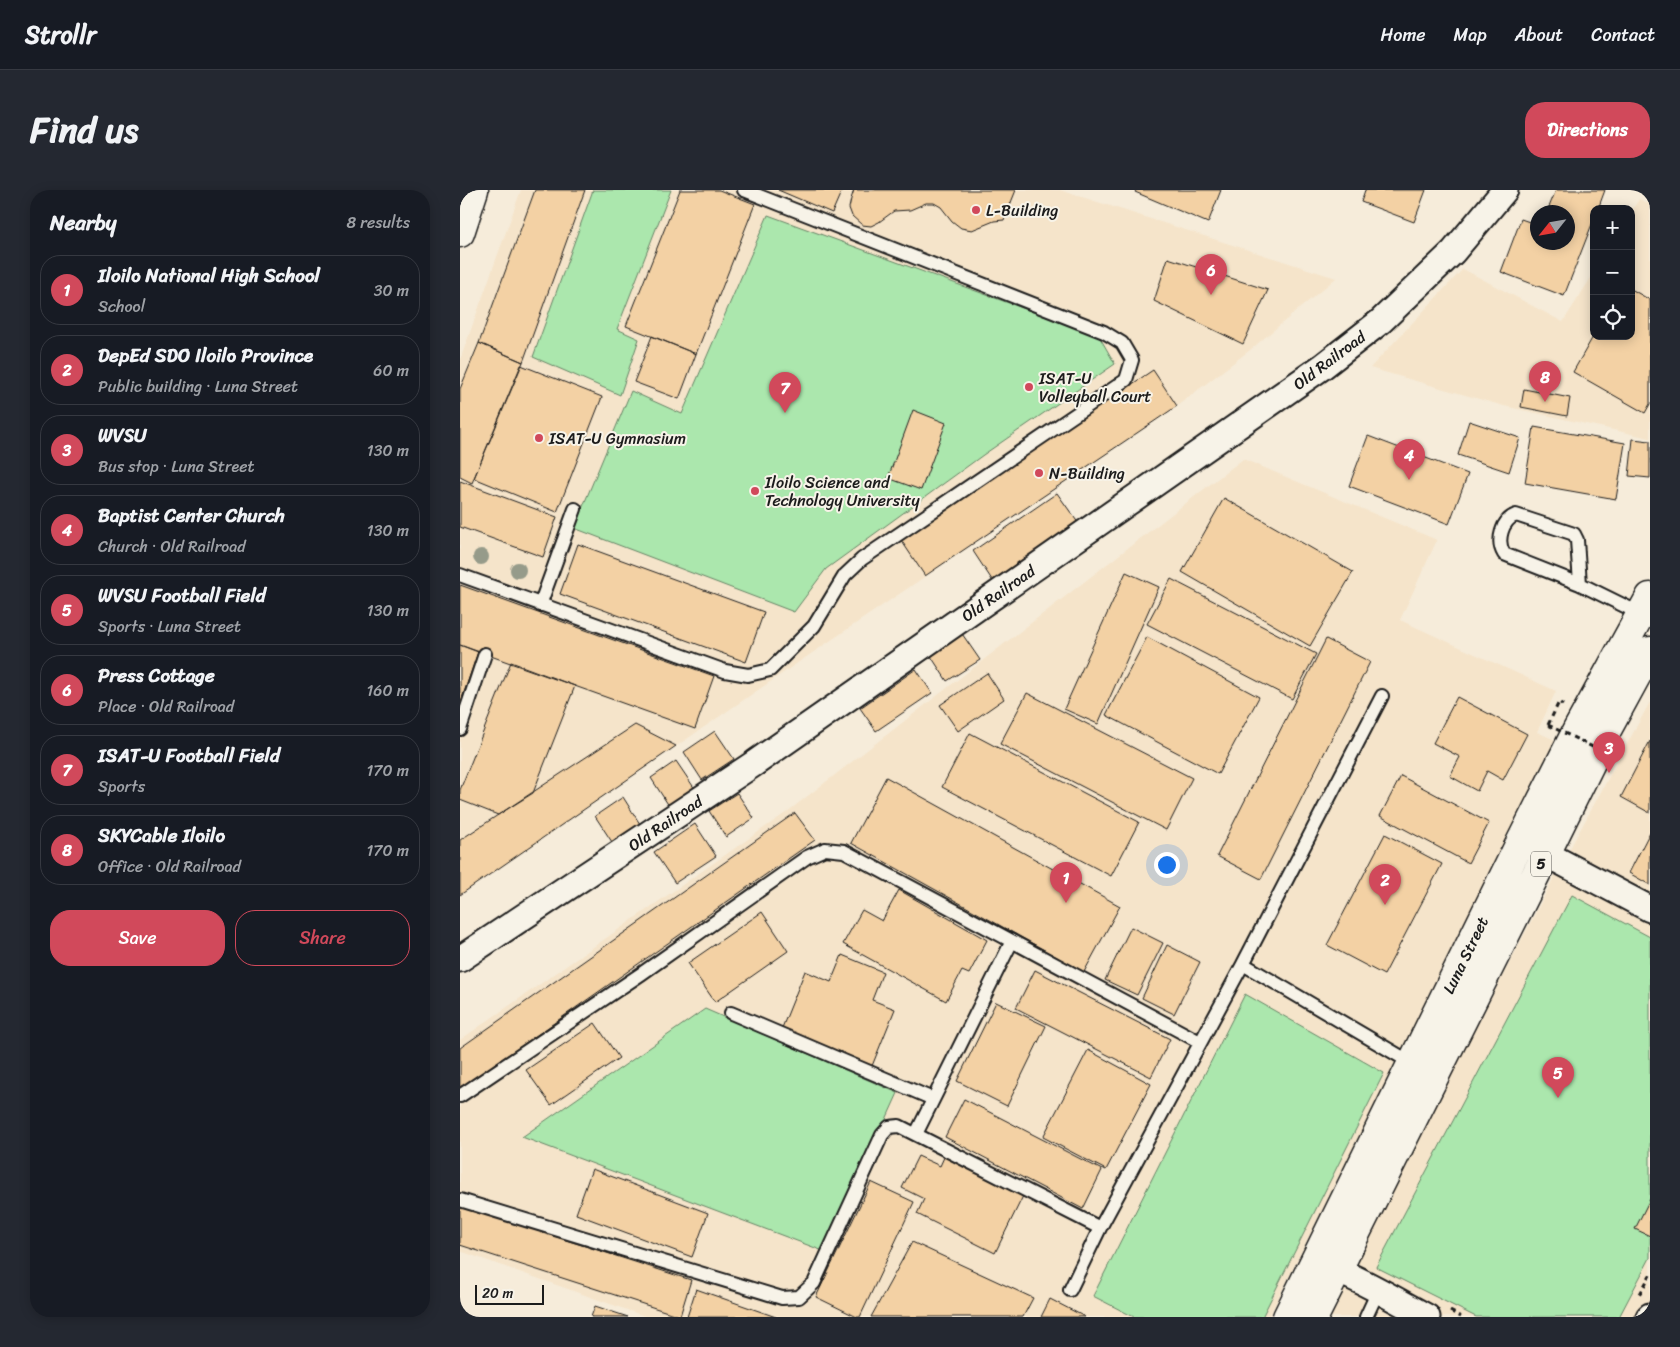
<!DOCTYPE html>
<html lang="en">
<head>
<meta charset="utf-8">
<style>
  body { margin:0; font-family:Sriracha,sans-serif; background:#242831; color:#f1f3f6 }
  .controls { position:absolute; right:15px; top:15px; display:grid; overflow:hidden; border-radius:10px; box-shadow:0 2px 12px #0003 }
  .controls button { width:45px; height:45px; display:grid; place-items:center; padding:0; border:0; border-bottom:1px solid #363941; background:#171b24; color:#f1f3f6; font:25px sans-serif }
  .compass { position:absolute; left:1070px; top:15px; width:45px; height:45px; border-radius:50%; background:#171b24; box-shadow:0 2px 12px #0003; rotate:239deg }
  .scale { position:absolute; left:15px; bottom:12px; width:69px; box-sizing:border-box; padding-left:5px; border:2px solid #1c1c1c; border-top:0; font-size:14px; line-height:18px; white-space:nowrap; color:#1c1c1c; -webkit-text-stroke:4px #f7f3e8; paint-order:stroke }
  .you { position:absolute; left:706px; top:674px; width:18px; height:18px; margin:-12px; border:4px solid #fff; border-radius:50%; background:#1a73e8; box-shadow:0 0 0 8px #1a73e833 }
  .badge { display:grid; place-items:center; width:32px; height:32px; border-radius:50%; background:#d1495b; color:#fff; font-size:16px; font-weight:700 }
  .pin { position:absolute; translate:-50% -41px; filter:drop-shadow(0 1px 2px #0008) }
  .pin::after { content:''; position:absolute; top:26px; width:18px; height:15px; background:inherit; clip-path:polygon(0 0,100% 0,50% 100%) }
  .list { margin:0; padding:0; list-style:none }
  h2 { display:flex; justify-content:space-between; align-items:center; height:65px; margin:0; padding:0 20px; font-size:21px }
  h2 small { font-size:16px; font-weight:400; color:#9ea1a6 }
  .list li { display:grid; grid-template-columns:32px 1fr auto; gap:15px; align-items:center; box-sizing:border-box; height:70px; margin:0 10px 10px; padding:0 10px; border:1px solid #363941; border-radius:20px }
  .list b { display:block; font-size:19px; white-space:nowrap }
  .list p { margin:0; font-size:16px; white-space:nowrap; color:#9ea1a6 }
  .list em { font-size:16px; font-style:normal; color:#9ea1a6 }
  .actions { display:flex; gap:10px; padding:15px 20px }
  .actions a { flex:1; padding:11px 0; border:1px solid #d1495b; border-radius:20px; text-align:center; font-size:18px; color:#d1495b }
  .actions .main { background:#d1495b; color:#fff }
  .icon { flex:none; width:28px; height:28px; fill:none; stroke:currentColor; stroke-width:2; stroke-linecap:round; stroke-linejoin:round }
  .map { position:relative; flex:none; width:1190px; height:1127px; overflow:hidden; border-radius:20px }
  header { display:flex; align-items:center; gap:30px; box-sizing:border-box; height:70px; padding:0 25px; background:#171b24; border-bottom:1px solid #363941 }
  header strong { font-size:24px }
  nav { display:flex; gap:28px; margin-inline-start:auto; font-size:18px }
  .intro { display:flex; align-items:center; justify-content:space-between; box-sizing:border-box; height:120px; padding:0 30px }
  h1 { margin:0; font-size:35px }
  .button { padding:12px 22px; border-radius:20px; background:#d1495b; color:#fff; font-size:18px; font-weight:700 }
  main { display:flex; gap:30px; padding:0 30px }
  aside { flex:1; background:#171b24; border-radius:20px; box-shadow:0 2px 12px #0003 }
  .map>svg:first-child { display:block }
  .built { fill:#f5e4ca }
  .green { fill:#abe7ad; stroke:#648264 }
  .building { fill:#f3d1a4; stroke:#1c1c1c }
  .lines { fill:none; stroke-linecap:round; stroke-linejoin:round }
  .service-casing { stroke:#1c1c1c; stroke-width:16 }
  .minor-casing { stroke:#1c1c1c; stroke-width:29 }
  .secondary-casing { stroke:#1c1c1c; stroke-width:31 }
  .primary-casing { stroke:#1c1c1c; stroke-width:31 }
  .path { stroke:#1c1c1c; stroke-width:3; stroke-dasharray:5 4; stroke-linecap:butt }
  .service { stroke:#f7f3e8; stroke-width:12 }
  .minor { stroke:#f7f3e8; stroke-width:25 }
  .secondary { stroke:#f7f3e8; stroke-width:28 }
  .primary { stroke:#f7f3e8; stroke-width:28 }
  .path-bridge { stroke:#1c1c1c; stroke-width:3; stroke-dasharray:5 4; stroke-linecap:butt }
  .tree { fill:#969b8a }
  .poi-dot { fill:#d1495b; stroke:#f7f3e8; stroke-width:2 }
  .labels { text-anchor:middle; stroke-width:4; stroke-linejoin:round; paint-order:stroke }
  .shield { fill:#f7f3e8; stroke:#5e5c59; stroke-width:1 }
  .shield-label { font-size:15px; font-weight:bold; fill:#1c1c1c }
  .poi-label { font-size:16px; fill:#1c1c1c; stroke:#f7f3e8; text-anchor:start }
  .street-label { font-size:16px; fill:#1c1c1c; stroke:#f7f3e8 }
</style>
</head>
<body>
<header>
<strong>Strollr</strong>
<nav><a>Home</a><a>Map</a><a>About</a><a>Contact</a></nav>
</header>
<div class="intro"><h1>Find us</h1><a class="button">Directions</a></div>
<main>
<aside>
<h2>Nearby<small>8 results</small></h2>
<ul class="list">
<li><span class="badge">1</span><div><b>Iloilo National High School</b><p>School</p></div><em>30 m</em></li>
<li><span class="badge">2</span><div><b>DepEd SDO Iloilo Province</b><p>Public building · Luna Street</p></div><em>60 m</em></li>
<li><span class="badge">3</span><div><b>WVSU</b><p>Bus stop · Luna Street</p></div><em>130 m</em></li>
<li><span class="badge">4</span><div><b>Baptist Center Church</b><p>Church · Old Railroad</p></div><em>130 m</em></li>
<li><span class="badge">5</span><div><b>WVSU Football Field</b><p>Sports · Luna Street</p></div><em>130 m</em></li>
<li><span class="badge">6</span><div><b>Press Cottage</b><p>Place · Old Railroad</p></div><em>160 m</em></li>
<li><span class="badge">7</span><div><b>ISAT-U Football Field</b><p>Sports</p></div><em>170 m</em></li>
<li><span class="badge">8</span><div><b>SKYCable Iloilo</b><p>Office · Old Railroad</p></div><em>170 m</em></li>
</ul>
<div class="actions"><a class="main">Save</a><a>Share</a></div>
</aside>
<div class="map">
<svg width="1190" height="1127" viewBox="0 0 1190 1127">
  <rect width="100%" height="100%" fill="#f6ecda"/>
  <filter id="ink" filterUnits="userSpaceOnUse"><feTurbulence type="fractalNoise" baseFrequency=".02" numOctaves="2"/><feDisplacementMap in="SourceGraphic" scale="10" xChannelSelector="R" yChannelSelector="G"/><feConvolveMatrix kernelMatrix="1 2 1 2 8 2 1 2 1" color-interpolation-filters="sRGB"/></filter>
  <g filter="url(#ink)">
    <path class="built" d="M61,0H600L876,88L790,160L717,216L333,476L0,705V170Z
      M1179,9L1190,14V248L1044,216L910,178L1003,79L1103,132L1134,83V146H1171V22Z
      M783,269L977,350L940,430L1096,501L1077,542L1095,550L809,1127H187L0,1061V850L327,622Z
      M1190,512V1127H865L1090,695Z"/>
    <path class="green" d="M133,0H211L157,139L179,149L160,205L73,167Z
      M308,25L639,146L655,174L523,265L366,379L334,422L114,338L171,201L222,224Z
      M1112,705L1190,747V1068L1159,1127H1016L916,1077Z
      M785,804L924,883L802,1127H674L633,1106Z
      M245,819L438,903L366,1062L62,947Z"/>
    <path class="building" d="M75,0H125L63,172L19,153Z
      M220,0H259L295,14L236,164L166,136Z
      M318,0H382L372,23Z
      M394,0H556L544,30L534,31L512,40L501,38L492,31L481,17L474,13H466L450,20L434,21L419,32L411,36L402,35L392,26L389,18L391,9Z
      M676,0H761L748,33L675,2Z
      M905,0H966L954,32L901,12Z
      M1096,0H1145L1138,19H1134V29L1104,106L1041,82L1061,29L1078,35V52H1108V22H1087Z
      M708,68L808,100L783,154L694,111Z
      M1171,99L1190,110V214L1185,223L1113,182L1134,145L1171,146Z
      M192,146L236,164L219,209L174,192Z
      M19,153L63,172L12,293L0,287V199Z
      M61,175L142,207L97,322L14,288Z
      M693,180L717,216L465,386L441,350Z
      M1064,199L1110,208L1107,226L1061,217Z
      M453,220L486,233L461,300L428,288Z
      M1009,231L1060,248L1049,282L998,265Z
      M1074,237L1165,253L1156,309L1065,293Z
      M908,246L1008,284L989,334L889,296Z
      M1173,249L1190,251V288L1169,286Z
      M0,291L97,327L83,367L0,337Z
      M597,303L621,337L536,396L513,361Z
      M764,308L893,382L850,456L722,382Z
      M118,354L304,422L286,472L100,404Z
      M666,382L699,397L638,534L604,519Z
      M711,389L856,464L832,509L687,434Z
      M0,395L254,486L235,539L0,455Z
      M496,435L520,470L487,491L465,457Z
      M687,447L799,507L758,584L646,525Z
      M866,449L910,472L801,689L757,666Z
      M0,455L18,462L0,514Z
      M51,472L115,496L73,603L38,625L0,610V600Z
      M456,479L472,503L416,541L400,518Z
      M527,483L544,509L498,541L480,515Z
      M567,503L732,588L706,640L540,554Z
      M997,507L1067,544L1043,590L1027,581L1017,601L990,586L1000,567L973,553Z
      M175,535L216,556L0,705V650Z
      M255,541L274,569L242,590L224,562Z
      M510,543L679,632L651,686L482,597Z
      M1190,551V623L1161,607Z
      M216,571L237,602L211,619L191,588Z
      M941,586L1029,633L1008,673L920,626Z
      M426,587L660,716L624,782L391,653Z
      M277,603L294,628L266,647L249,621Z
      M163,607L180,634L152,652L135,626Z
      M335,623L355,650L0,899V858Z
      M235,634L256,666L215,693L194,662Z
      M1190,642V695L1169,683Z
      M925,644L982,674L924,785L867,755Z
      M439,700L527,750L509,784L502,781L486,811L383,754L402,720L422,731Z
      M302,722L328,761L255,812L228,773Z
      M671,737L703,753L677,805L645,790Z
      M707,755L740,772L714,824L682,808Z
      M382,765L423,782L412,810L435,819L412,876L322,838L345,781L371,792Z
      M575,780L710,849L691,887L556,818Z
      M536,812L586,836L547,916L497,891Z
      M135,833L159,868L91,915L66,880Z
      M628,860L691,894L646,980L583,947Z
      M504,909L642,980L623,1019L485,947Z
      M485,965L564,1004L535,1063L457,1024L464,1009L442,998L458,966L480,976Z
      M132,979L248,1023L232,1067L116,1024Z
      M411,992L454,1012L400,1127H397L356,1107Z
      M1190,1009V1046L1175,1039Z
      M0,1016L231,1090L220,1126L0,1055Z
      M452,1052L573,1108L563,1127H411Z
      M236,1099L316,1127H227Z
      M590,1109L625,1127H581Z
      M135,1116L168,1127H131Z"/>
    <g class="lines">
      <defs>
        <path id="service" d="M0,385L265,481L288,485L310,480L354,436L385,385L402,369L666,190L672,170L662,153L644,142L284,0
          M1120,394L1117,350L1114,344L1056,325C1042,330 1036,351 1044,364L1120,394L1183,425
          M80,415L115,319
          M0,539L25,464
          M783,774L922,506
          M271,823L473,909
          M0,906L181,784L347,667L365,659L384,661L740,852
          M456,944L552,751
          M0,1010L322,1108L339,1107L354,1093L422,945L429,937L439,936L640,1038
          M610,1100L640,1038L783,774L955,875
          M906,1127L918,1101"/>
        <path id="minor" d="M1069,655L1190,719
          M0,769L295,573L862,177L921,131L993,62L1045,0
          M859,1073C897,1087 932,1108 967,1127
          M1189,1127L1190,1126"/>
        <path id="secondary" d="M0,43L14,0"/>
        <path id="primary" d="M827,1127L1061,651L1117,540L1190,407
          M854,1127L1078,680L1148,538L1190,461"/>
      </defs>
      <use href="#service" class="service-casing"/>
      <use href="#minor" class="minor-casing"/>
      <use href="#secondary" class="secondary-casing"/>
      <use href="#primary" class="primary-casing"/>
      <path class="path" d="M1088,535L1099,512L1103,515
        M1180,1104L1190,1085
        M990,1121L1001,1127"/>
      <use href="#service" class="service"/>
      <use href="#minor" class="minor"/>
      <use href="#secondary" class="secondary"/>
      <use href="#primary" class="primary"/>
      <path class="path-bridge" d="M1088,535L1155,568"/>
    </g>
    <g class="tree">
      <circle cx="21" cy="367" r="8"/>
      <circle cx="58" cy="380" r="8"/>
    </g>
  </g>
  <g class="poi-dot">
    <circle cx="516" cy="20" r="5"/>
    <circle cx="569" cy="197" r="5"/>
    <circle cx="79" cy="248" r="5"/>
    <circle cx="579" cy="283" r="5"/>
    <circle cx="295" cy="301" r="5"/>
  </g>
  <g class="labels">
    <rect class="shield" x="1071" y="661.5" width="20" height="25" rx="4"/>
    <g class="shield-label">
      <text x="1081" y="679">5</text>
    </g>
    <g class="poi-label">
      <text x="526" y="26">L-Building</text>
      <text x="579" y="194">ISAT-U<tspan x="579" dy="18">Volleyball Court</tspan></text>
      <text x="89" y="254">ISAT-U Gymnasium</text>
      <text x="589" y="289">N-Building</text>
      <text x="305" y="298">Iloilo Science and<tspan x="305" dy="18">Technology University</tspan></text>
    </g>
    <g class="street-label">
      <text transform="translate(869 170) rotate(-37)" y="6">Old Railroad</text>
      <text transform="translate(538 403) rotate(-35)" y="6">Old Railroad</text>
      <text transform="translate(205 633) rotate(-34)" y="6">Old Railroad</text>
      <text transform="translate(1005 765) rotate(-64)" y="6">Luna Street</text>
    </g>
  </g>
</svg>
<div class="controls">
<button>+</button>
<button>−</button>
<button><svg class="icon" aria-label="locate" viewBox="0 0 24 24"><circle cx="12" cy="12" r="6"/><path d="M12 2v4M12 18v4M2 12h4M18 12h4"/></svg></button>
</div>
<svg class="compass" viewBox="-18 -18 36 36"><path d="M0-13l5 13h-10z" fill="#e53935"/><path d="M0 13l5-13h-10z" fill="#9ea1a6"/></svg>
<div class="scale">20 m</div>
<div class="you"></div>
<div class="pin badge" style="left:606px;top:713px">1</div>
<div class="pin badge" style="left:925px;top:715px">2</div>
<div class="pin badge" style="left:1149px;top:583px">3</div>
<div class="pin badge" style="left:949px;top:290px">4</div>
<div class="pin badge" style="left:1098px;top:908px">5</div>
<div class="pin badge" style="left:751px;top:105px">6</div>
<div class="pin badge" style="left:325px;top:223px">7</div>
<div class="pin badge" style="left:1085px;top:212px">8</div>
</div>
</main>
</body>
</html>
